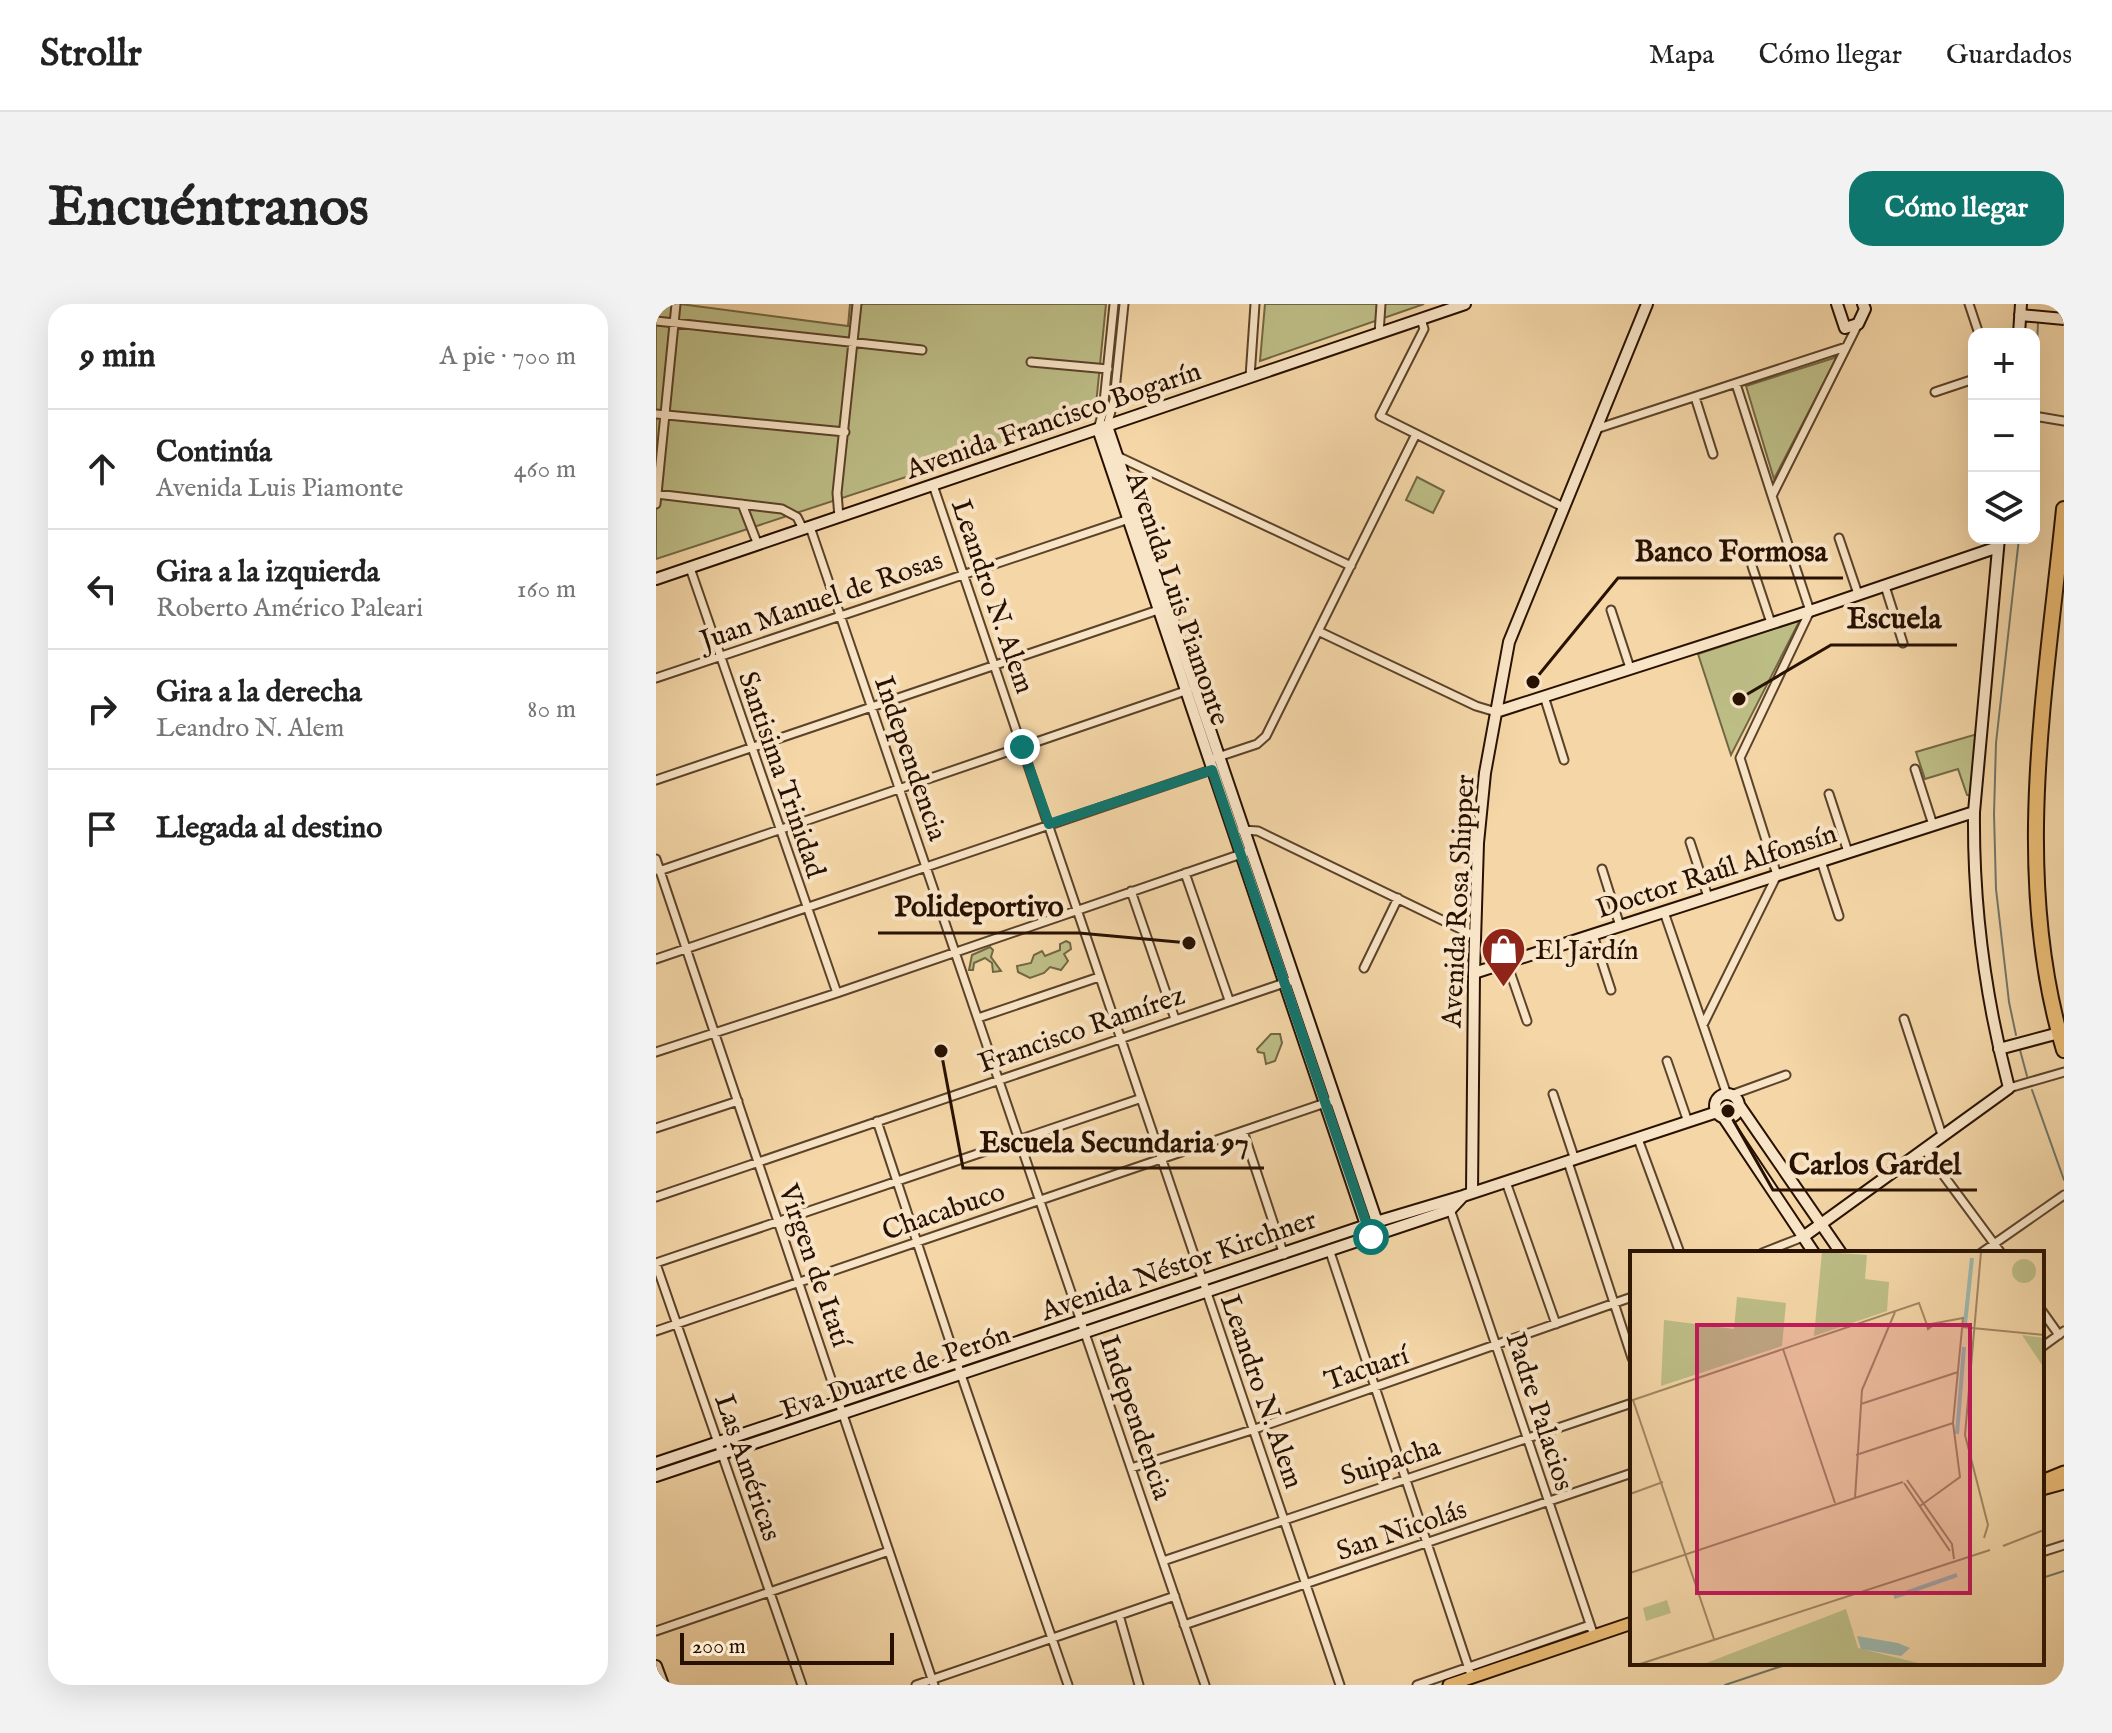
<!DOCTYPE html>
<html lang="es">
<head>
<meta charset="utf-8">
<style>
  body { margin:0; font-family:"IM FELL English",serif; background:#f2f2f2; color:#222 }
  .controls { position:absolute; right:24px; top:24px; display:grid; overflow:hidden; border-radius:16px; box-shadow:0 8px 32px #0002 }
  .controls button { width:72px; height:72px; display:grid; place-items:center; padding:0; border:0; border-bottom:2px solid #e0e0e0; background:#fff; color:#222; font:40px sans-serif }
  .scale { position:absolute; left:24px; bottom:20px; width:214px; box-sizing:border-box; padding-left:8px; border:4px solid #281100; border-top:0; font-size:22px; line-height:28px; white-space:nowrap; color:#281100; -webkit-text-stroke:6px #f8e4c6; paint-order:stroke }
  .stop { position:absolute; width:24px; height:24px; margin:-18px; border:6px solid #0f766e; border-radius:50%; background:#fff }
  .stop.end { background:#0f766e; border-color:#fff; box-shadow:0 2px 8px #0008 }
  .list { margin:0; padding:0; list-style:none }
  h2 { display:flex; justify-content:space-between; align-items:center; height:104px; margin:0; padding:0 32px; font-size:34px }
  h2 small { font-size:26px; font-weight:400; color:#767676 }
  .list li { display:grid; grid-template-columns:52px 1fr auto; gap:24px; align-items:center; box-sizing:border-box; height:120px; padding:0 32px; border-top:2px solid #e0e0e0 }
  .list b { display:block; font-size:30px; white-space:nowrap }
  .list p { margin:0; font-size:26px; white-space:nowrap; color:#767676 }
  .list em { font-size:26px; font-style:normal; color:#767676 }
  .icon { flex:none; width:44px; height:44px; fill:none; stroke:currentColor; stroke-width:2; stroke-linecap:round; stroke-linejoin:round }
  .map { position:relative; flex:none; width:1408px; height:1381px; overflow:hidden; border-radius:24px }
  header { display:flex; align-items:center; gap:48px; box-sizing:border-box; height:112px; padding:0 40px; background:#fff; border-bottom:2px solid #e0e0e0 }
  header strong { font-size:38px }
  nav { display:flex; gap:44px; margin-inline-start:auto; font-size:28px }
  .intro { display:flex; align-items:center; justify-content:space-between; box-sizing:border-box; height:192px; padding:0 48px }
  h1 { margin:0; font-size:56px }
  .button { padding:20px 36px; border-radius:24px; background:#0f766e; color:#fff; font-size:28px; font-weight:700 }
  main { display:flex; gap:48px; padding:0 48px }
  aside { flex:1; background:#fff; border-radius:24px; box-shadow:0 8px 32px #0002 }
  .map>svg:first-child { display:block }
  .green { fill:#bdbd86; stroke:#726743; stroke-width:2 }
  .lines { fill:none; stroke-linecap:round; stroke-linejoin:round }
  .stream { stroke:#6e7568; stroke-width:2 }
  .street-casing { stroke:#5b422a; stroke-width:11 }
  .secondary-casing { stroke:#281100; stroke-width:14 }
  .primary-casing { stroke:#281100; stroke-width:15 }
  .highway-casing { stroke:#281100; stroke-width:18 }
  .street { stroke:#f8e4c6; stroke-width:7 }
  .secondary { stroke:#f8e4c6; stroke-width:10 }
  .primary { stroke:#eabb74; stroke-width:11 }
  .highway { stroke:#eabb74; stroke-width:14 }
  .route { stroke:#0f766e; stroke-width:10 }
  .labels { text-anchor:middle; stroke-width:8; stroke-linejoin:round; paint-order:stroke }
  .street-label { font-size:28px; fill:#281100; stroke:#f8e4c6 }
  .poi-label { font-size:28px; fill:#281100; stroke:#f8e4c6; text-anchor:start }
  .inset-river { fill:none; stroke:#9db8ae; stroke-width:4 }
  .inset-road { fill:none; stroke:#a28764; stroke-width:2 }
  .view { fill:#c2185b; fill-opacity:0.15; stroke:#c2185b; stroke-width:4 }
  .inset-edge { fill:none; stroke:#281100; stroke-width:4 }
  .leader { fill:none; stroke:#281100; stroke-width:3 }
  .callout-dot { fill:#281100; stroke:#f8e4c6; stroke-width:3 }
  .callout-label { font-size:30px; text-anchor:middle; font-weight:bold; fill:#281100; stroke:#f8e4c6; stroke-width:8; stroke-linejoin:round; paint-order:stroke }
</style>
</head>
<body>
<header>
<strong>Strollr</strong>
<nav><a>Mapa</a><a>Cómo llegar</a><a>Guardados</a></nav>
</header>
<div class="intro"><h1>Encuéntranos</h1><a class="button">Cómo llegar</a></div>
<main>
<aside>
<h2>9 min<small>A pie · 700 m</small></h2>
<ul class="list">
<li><svg class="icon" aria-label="ahead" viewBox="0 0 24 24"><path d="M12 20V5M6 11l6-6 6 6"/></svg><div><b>Continúa</b><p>Avenida Luis Piamonte</p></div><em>460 m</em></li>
<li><svg class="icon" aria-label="left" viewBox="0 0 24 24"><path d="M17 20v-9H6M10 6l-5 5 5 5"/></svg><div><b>Gira a la izquierda</b><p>Roberto Américo Paleari</p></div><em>160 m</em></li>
<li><svg class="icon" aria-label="right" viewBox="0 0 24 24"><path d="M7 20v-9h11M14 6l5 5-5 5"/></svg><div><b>Gira a la derecha</b><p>Leandro N. Alem</p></div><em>80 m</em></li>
<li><svg class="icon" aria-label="arrive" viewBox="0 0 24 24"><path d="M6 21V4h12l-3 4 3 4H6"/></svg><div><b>Llegada al destino</b></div></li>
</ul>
</aside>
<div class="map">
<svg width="1408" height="1381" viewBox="0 0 1408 1381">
  <rect width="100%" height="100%" fill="#f4d6a7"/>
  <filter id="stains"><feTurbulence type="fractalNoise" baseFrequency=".0025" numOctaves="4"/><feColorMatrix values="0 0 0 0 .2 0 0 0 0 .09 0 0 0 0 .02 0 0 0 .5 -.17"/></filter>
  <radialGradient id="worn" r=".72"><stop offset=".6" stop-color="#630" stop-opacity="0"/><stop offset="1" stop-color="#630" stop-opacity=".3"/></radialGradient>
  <path class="green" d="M0,0H24L192,22L194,0H450L439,111L0,255Z
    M609,0H768L604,57Z
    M1181,53L1118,175L1090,82Z
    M761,173L788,187L777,209L750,196Z
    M1144,316L1075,451L1042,350Z
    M1321,430L1316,492L1311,491L1302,465L1269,475L1260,448Z
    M410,637L414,639L415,645L408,650L412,657L405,666L394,663L388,669L374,674L362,668L361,662L375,659L378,651L386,647L389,652L404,646V640Z
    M334,643L337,646L335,653L345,667L337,668L336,659L329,654L318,659L317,666H313L316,651Z
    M615,730H624L626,739L619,757L610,760L608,749L602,748L601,745Z"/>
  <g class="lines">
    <path class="stream" d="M1378,100L1382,19
      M1360,731L1353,698L1340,585L1338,510L1340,439L1363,234
      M1364,746L1371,772
      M1376,786L1408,876
      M1386,1274L1408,1267
      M1069,1381L1135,1359"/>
    <defs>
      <path id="street" d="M1313,0L1323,30
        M765,15L768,25L724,112L907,203
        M0,17L266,46
        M723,30L725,0
        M375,58L452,65
        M594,73L599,0
        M1080,80L1116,192
        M1279,88L1318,75
        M1039,93L1057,150
        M0,110L189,128
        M1378,112L1408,117
        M451,122L458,96L468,0
        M442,125L447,108L458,0
        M940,125L1190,43
        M461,152L695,262
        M277,181L684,1381
        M0,190L126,205L141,213L147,225
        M0,200L20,0
        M86,200L102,241
        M183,213L181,189L201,0
        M154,223L549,1381
        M1183,234L1202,290
        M1096,262L1115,319
        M34,264L181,689
        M1229,282L1247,339
        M955,306L974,364
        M662,327L820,402L840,408
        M0,374L476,214
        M888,392L908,456
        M559,454L601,440L610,432L760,130
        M1259,465L1277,521
        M0,476L505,305
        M1173,490L1192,548
        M586,526L602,527L819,632
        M1034,538L1052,593
        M0,555L278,1381
        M1165,557L1183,612
        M946,565L964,622
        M3,567L532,386
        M529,569L573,696
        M475,587L519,715
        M1008,608L1071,791
        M937,631L955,686
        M0,655L558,465
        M851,659L871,717
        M708,664L742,594
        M322,714L443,673
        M1248,715L1286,831
        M1048,719L1121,571L1084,454L1154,307L1116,192L1202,20
        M0,748L181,689L594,547
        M1011,757L1032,818
        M1353,784L1408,768
        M897,790L919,856
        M1075,791L1130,771
        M221,817L301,1059L412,1381
        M0,824L82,797
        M587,827L628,951
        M982,835L1024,949
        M1268,845L1345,949
        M912,858L976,1054
        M850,878L900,1020
        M0,893L637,676
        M793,902L938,1332
        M673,945L816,1374
        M1106,949L1147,933
        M1325,949L1408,891
        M0,959L483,795
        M0,960L146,1381
        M1386,1007L1403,1031
        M0,1027L678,796
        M1386,1043L1408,1027
        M475,1164L596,1126L976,993
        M1386,1248L1408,1241
        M507,1257L976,1099
        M463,1311L483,1381
        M528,1321L976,1169
        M0,1327L233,1247
        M260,1381L519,1292
        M761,1381L934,1321"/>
      <path id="secondary" d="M1181,0L1189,24L1202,20L1209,5L1207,0
        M1364,11L1408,15
        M1363,30L1365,0
        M451,122L723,924
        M442,125L712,927
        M0,275L809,0
        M840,408L1154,307L1342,243
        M818,669L1318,508
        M1343,745L1403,729
        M1059 802a12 12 0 1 1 24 0a12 12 0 1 1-24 0Z
        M1083,801L1185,949
        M1068,814L1158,949
        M816,889L818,669L822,539L829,469L853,338L991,0
        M1147,933L1353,784C1329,693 1317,603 1318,508L1343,234
        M0,1159L720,918L807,892L1061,808
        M0,1172L794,906L807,892
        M0,1362L7,1381"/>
      <path id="primary" d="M1386,1177L1408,1168
        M1386,1185L1408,1179
        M793,1381L976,1319"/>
      <path id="highway" d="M1408,205C1390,384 1355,571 1408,746"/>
    </defs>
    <use href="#street" class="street-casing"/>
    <use href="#secondary" class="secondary-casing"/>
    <use href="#primary" class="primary-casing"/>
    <use href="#highway" class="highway-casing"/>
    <use href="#street" class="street"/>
    <use href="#secondary" class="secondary"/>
    <use href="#primary" class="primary"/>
    <use href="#highway" class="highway"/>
  </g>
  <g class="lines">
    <path class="route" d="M366,443L393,520L556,466L715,933"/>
  </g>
  <defs>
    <symbol id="shop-pin" viewBox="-11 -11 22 30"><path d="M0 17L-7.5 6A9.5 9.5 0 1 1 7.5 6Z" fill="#8f2418" stroke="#f8e4c6"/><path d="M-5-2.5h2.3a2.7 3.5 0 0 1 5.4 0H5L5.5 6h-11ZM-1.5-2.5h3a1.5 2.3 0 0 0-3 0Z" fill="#fff"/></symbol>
  </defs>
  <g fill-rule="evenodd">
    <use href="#shop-pin" x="822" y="620" width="51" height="69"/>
  </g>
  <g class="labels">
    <g class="street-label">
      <text transform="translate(397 115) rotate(-19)" y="10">Avenida Francisco Bogarín</text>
      <text transform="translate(338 292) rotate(71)" y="10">Leandro N. Alem</text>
      <text transform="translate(523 294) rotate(71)" y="10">Avenida Luis Piamonte</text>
      <text transform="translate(165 295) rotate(-19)" y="10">Juan Manuel de Rosas</text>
      <text transform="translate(256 454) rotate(71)" y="10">Independencia</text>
      <text transform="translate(127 470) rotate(71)" y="10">Santisima Trinidad</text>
      <text transform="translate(1060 566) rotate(-18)" y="10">Doctor Raúl Alfonsín</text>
      <text transform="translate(801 597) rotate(-87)" y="10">Avenida Rosa Shipper</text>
      <text transform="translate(425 724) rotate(-19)" y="10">Francisco Ramírez</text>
      <text transform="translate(287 906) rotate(-19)" y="10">Chacabuco</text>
      <text transform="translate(522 960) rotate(-19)" y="10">Avenida Néstor Kirchner</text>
      <text transform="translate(160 961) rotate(71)" y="10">Virgen de Itatí</text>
      <text transform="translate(710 1063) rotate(-19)" y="10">Tacuarí</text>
      <text transform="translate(239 1067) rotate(-19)" y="10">Eva Duarte de Perón</text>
      <text transform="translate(607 1087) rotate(71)" y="10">Leandro N. Alem</text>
      <text transform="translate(885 1107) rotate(72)" y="10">Padre Palacios</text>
      <text transform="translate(481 1113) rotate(71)" y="10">Independencia</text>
      <text transform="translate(734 1156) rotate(-18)" y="10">Suipacha</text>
      <text transform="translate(93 1163) rotate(71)" y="10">Las Américas</text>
      <text transform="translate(745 1225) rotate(-19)" y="10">San Nicolás</text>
    </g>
    <g class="poi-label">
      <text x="879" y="655">El Jardín</text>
    </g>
  </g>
  <g transform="translate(974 947)">
    <rect width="414" height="414" fill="#f4d6a7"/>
    <path d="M192,1L237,4L235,28L259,31L257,60L184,85ZM382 20a12 12 0 1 1 24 0a12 12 0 1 1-24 0ZM107,46L156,52L152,95L31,135L34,69L104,78ZM392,84L414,87V117ZM37,349L41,362L16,370L13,357ZM216,358L228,397L292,413H74Z" fill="#bdbd86"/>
    <path d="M227,385L268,392L280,397L271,405L231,398Z" fill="#9db8ae"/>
    <path class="inset-river" d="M335,73L342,7M327,183L334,96M264,346L327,324"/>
    <path class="inset-road" d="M351,1L335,184L358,274L354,287M332,76L414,84M153,98L205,252M3,149L84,388M0,150L289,52L297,74L302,75L298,78L297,74M231,153L328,121M226,204L323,172M277,229L322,293L324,308M274,232L320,300M0,243L33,231M225,247L232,139L265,61M290,255L330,226L323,172L333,67L301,73M373,295L414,279M0,322L273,231M10,413L360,299"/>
    <path class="view" d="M67,74H340V342H67Z"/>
    <rect width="414" height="414" class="inset-edge"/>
  </g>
  <path class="leader" d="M877 378L962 274H1187M1083 395L1175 341H1301M533 639L423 629H222M285 747L307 864H608M1072 807L1117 886H1321"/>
  <g class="callout-dot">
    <circle cx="877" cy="378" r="8"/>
    <circle cx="1083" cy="395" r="8"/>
    <circle cx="533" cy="639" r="8"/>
    <circle cx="285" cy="747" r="8"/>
    <circle cx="1072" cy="807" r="8"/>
  </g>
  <g class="callout-label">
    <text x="1075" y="257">Banco Formosa</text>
    <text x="1238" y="324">Escuela</text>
    <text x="323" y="612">Polideportivo</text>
    <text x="458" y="848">Escuela Secundaria 97</text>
    <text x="1219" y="870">Carlos Gardel</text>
  </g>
  <rect width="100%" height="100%" filter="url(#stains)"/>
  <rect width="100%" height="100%" fill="url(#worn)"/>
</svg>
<div class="controls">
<button>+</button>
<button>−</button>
<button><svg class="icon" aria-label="layers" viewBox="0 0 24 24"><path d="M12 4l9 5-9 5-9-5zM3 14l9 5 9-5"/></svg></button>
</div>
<div class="scale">200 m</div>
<div class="stop" style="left:715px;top:933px"></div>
<div class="stop end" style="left:366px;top:443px"></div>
</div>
</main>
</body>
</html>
